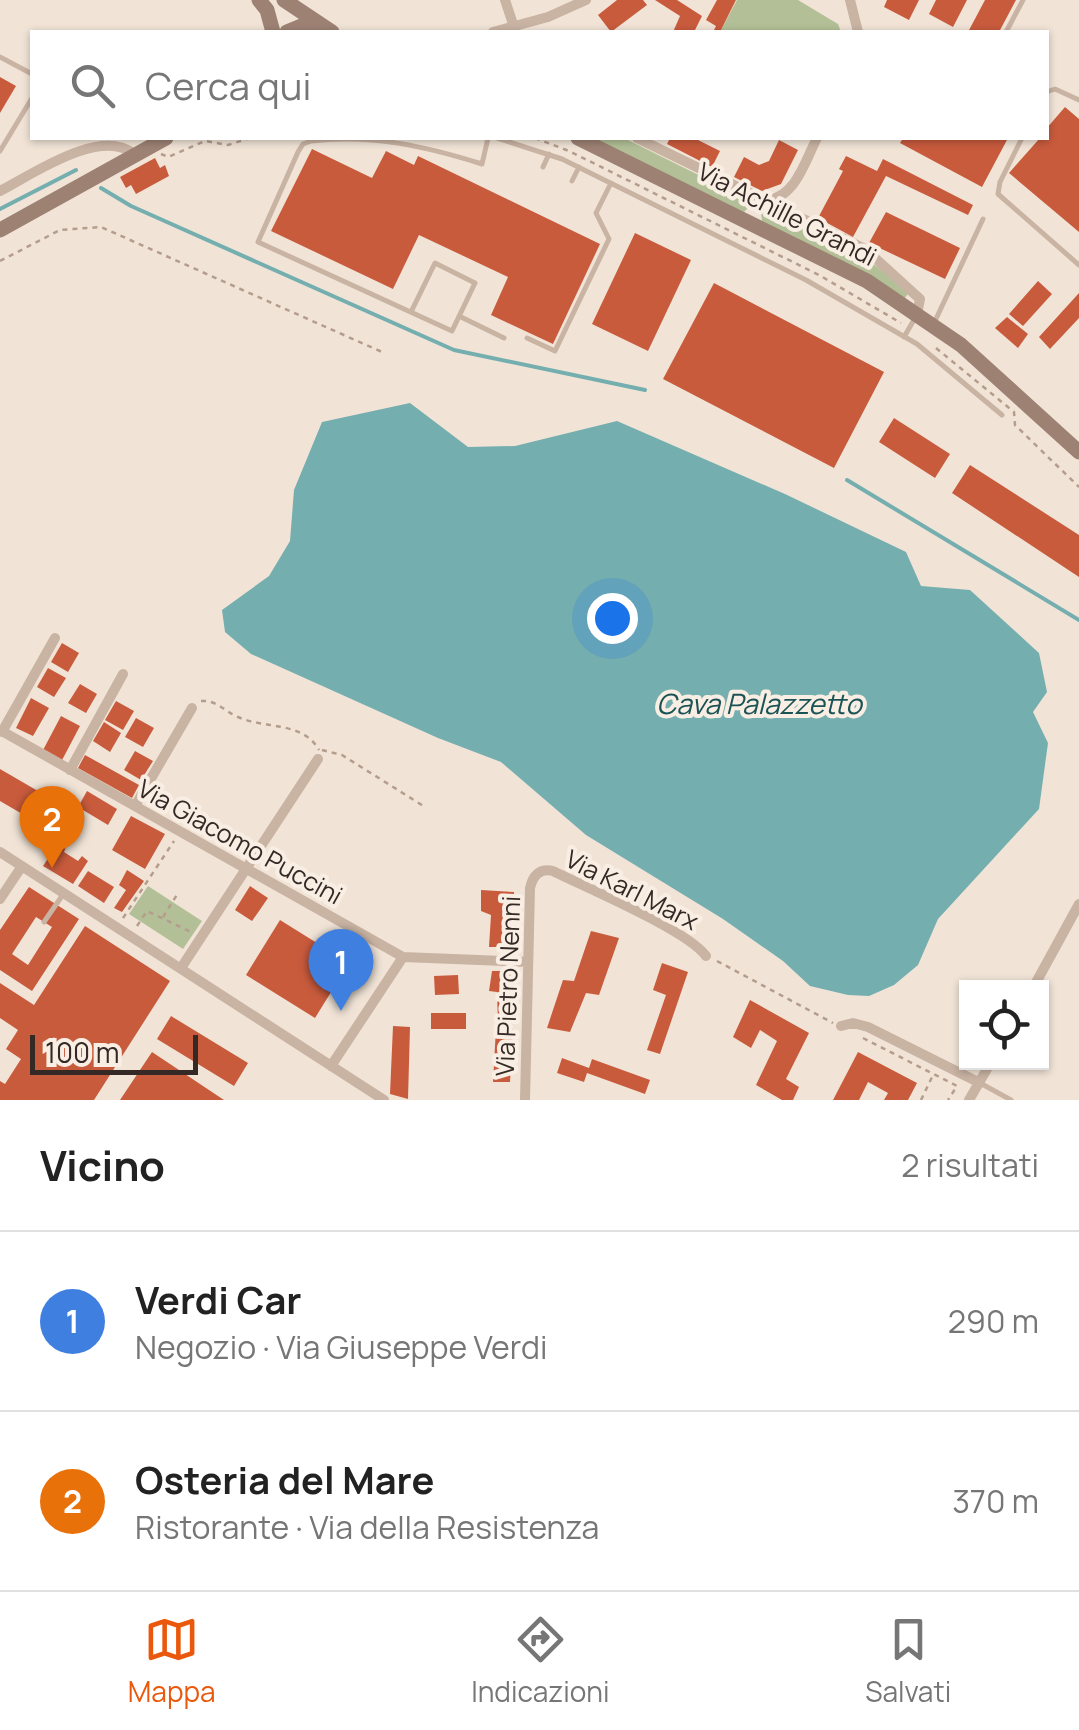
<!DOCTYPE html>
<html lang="it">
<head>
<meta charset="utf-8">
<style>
  body { margin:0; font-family:Manrope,sans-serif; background:#f6f6f6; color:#222 }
  .controls { position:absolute; right:30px; bottom:30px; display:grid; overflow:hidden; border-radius:0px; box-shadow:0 2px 8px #0004 }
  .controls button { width:90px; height:90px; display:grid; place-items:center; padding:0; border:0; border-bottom:2px solid #e0e0e0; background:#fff; color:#222; font:50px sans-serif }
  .scale { position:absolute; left:30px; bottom:25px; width:168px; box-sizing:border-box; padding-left:10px; border:5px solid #342925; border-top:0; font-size:28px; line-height:35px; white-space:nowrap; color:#342925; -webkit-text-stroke:8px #f9eee3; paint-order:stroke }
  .you { position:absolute; left:612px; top:618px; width:35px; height:35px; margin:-25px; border:8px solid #fff; border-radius:50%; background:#1a73e8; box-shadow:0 0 0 15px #1a73e833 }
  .badge { display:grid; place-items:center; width:65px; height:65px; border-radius:50%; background:#ea580c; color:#fff; font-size:32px; font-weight:700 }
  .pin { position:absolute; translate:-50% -82px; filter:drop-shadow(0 2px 5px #0008) }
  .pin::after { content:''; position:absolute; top:52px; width:35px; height:30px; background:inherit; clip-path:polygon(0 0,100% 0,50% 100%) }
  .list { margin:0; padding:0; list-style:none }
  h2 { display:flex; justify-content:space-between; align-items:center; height:130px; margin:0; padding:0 40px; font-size:42px }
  h2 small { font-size:32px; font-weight:400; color:#767676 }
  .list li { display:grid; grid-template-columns:65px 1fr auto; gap:30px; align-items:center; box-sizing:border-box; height:180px; padding:0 40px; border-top:2px solid #e0e0e0 }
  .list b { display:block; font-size:38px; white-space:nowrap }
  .list p { margin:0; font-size:32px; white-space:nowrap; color:#767676 }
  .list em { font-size:32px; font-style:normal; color:#767676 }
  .icon { flex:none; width:55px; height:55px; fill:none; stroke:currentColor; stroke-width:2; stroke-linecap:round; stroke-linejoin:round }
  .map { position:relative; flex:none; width:1079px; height:1100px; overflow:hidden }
  .search { position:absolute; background:#fff; box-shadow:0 2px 8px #0004; left:30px; right:30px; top:30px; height:110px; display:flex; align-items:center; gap:25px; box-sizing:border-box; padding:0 35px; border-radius:0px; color:#767676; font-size:38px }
  .sheet { height:490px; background:#fff }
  nav { display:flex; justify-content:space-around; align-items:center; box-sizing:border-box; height:140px; border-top:2px solid #e0e0e0; background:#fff; font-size:28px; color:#767676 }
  nav a { display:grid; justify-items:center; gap:5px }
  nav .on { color:#ea580c }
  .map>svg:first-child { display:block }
  .green { fill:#b3c097 }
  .water { fill:#75aeaf }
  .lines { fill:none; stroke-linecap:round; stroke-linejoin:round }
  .stream { stroke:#75aeaf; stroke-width:4 }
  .building { fill:#c95b3d; fill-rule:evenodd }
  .path { stroke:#b59d8d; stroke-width:2.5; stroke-dasharray:5 5; stroke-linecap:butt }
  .service { stroke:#c9b3a3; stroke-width:5 }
  .minor { stroke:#c9b3a3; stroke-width:10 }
  .secondary { stroke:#9d8274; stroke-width:15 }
  .labels { text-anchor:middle; stroke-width:8; stroke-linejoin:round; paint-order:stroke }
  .street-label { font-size:25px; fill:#342925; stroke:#f9eee3 }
  .water-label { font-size:28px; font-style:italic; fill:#1a5356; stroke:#f9eee3 }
</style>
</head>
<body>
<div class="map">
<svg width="1079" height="1100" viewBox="0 0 1079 1100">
  <rect width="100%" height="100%" fill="#f1e4d7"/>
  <path class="green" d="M737,0H798L838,24L841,32H720Z
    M592,138H624L751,201L752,204L744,212Z
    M766,208L867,259L909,292L905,298L762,221L761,213Z
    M148,886L202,921L183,949L129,914Z"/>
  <path class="water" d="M410,403L468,447L515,446L617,421L785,494L906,552L921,586L970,590L1039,653L1047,692L1033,712L1048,743L1039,809L938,919L918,965L894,985L869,996L848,995L810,986L783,961L723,919L586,835L501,762L438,738L251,654L225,632L222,610L269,576L290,541L294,490L322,422Z"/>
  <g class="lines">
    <path class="stream" d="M101,188L131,206L454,350L645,390
      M0,209L76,170
      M847,480L1079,620"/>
  </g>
  <path class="building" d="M617,0H643L647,5L611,32L598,15Z
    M655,0H677L702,16L694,32H673L680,16Z
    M717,0H736L720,32H713L716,26L706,20Z
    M887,0H919L909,20L884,7Z
    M936,0H967L953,27L929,14Z
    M985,0H1016L999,32H968Z
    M0,77L16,86L0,113Z
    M1065,107L1079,119V232L1009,173L1040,138H1046V129Z
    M670,138H694L720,151L712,167L667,144Z
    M903,138H1008L982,187L900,143Z
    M779,140L798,150L781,184L762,191L734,177L744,157L759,165L769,161Z
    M312,149L372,178L386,151L414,165L418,156L600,244L553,344L491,315L508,277L419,235L393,289L271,231Z
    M846,156L877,171L883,159L973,205L968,215L886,176L853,237L818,218L843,171L839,169Z
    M155,158L160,168L165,165L169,176L136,194L131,185L126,188L120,177Z
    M886,212L960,248L945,279L869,243Z
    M635,233L691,260L648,351L592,324Z
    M1038,281L1052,294L1023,326L1009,314Z
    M714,283L884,372L834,468L663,379Z
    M1079,293V318L1050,349L1039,337Z
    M1007,317L1028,334L1018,348L995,328Z
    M894,418L950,454L935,478L879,442Z
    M970,465L1079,535V577L952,493Z
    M62,643L79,653L68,672L51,662Z
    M48,668L66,678L54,697L37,687Z
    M80,684L97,694L86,713L68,703Z
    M31,698L49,708L33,736L16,728Z
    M116,701L134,711L123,730L105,720Z
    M61,716L80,726L61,762L42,752Z
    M136,718L154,728L143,747L125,737Z
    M104,722L121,733L110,752L93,741Z
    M135,751L153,761L141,780L124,770Z
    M85,755L139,785L132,798L78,768Z
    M0,769L50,798L36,822L0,801Z
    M87,791L117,809L108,825L78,807Z
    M131,816L165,834L145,869L112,850Z
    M59,842L66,847L64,852L78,861L82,856L88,861L73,884L43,866Z
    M127,870L144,881L122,912L114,908L126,890L119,885Z
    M88,871L114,887L104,903L78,886Z
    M250,886L268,898L252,921L235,910Z
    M29,887L79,919L32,991L0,970V930ZM36,917L52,927L28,965L12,954Z
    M481,890L514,892L512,947H489L491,915L481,911Z
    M280,920L349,963L315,1018L246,975Z
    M85,926L170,981L94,1100H0V1081L5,1084L21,1059L6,1049L18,1030L0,1018V983L34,1005Z
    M591,931L619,938L599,995L586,993L570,1032L547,1028L563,980L574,981Z
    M662,963L688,972L660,1054L647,1050L666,995L653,990Z
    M492,971H511L509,990H514L512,1024H498L497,992L489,991Z
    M458,975L459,994L435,995L434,976Z
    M750,1000L809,1033L786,1079L799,1087L793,1100H782L756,1085L777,1041L760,1030L751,1048L733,1037Z
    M431,1013H466V1029H431Z
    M171,1016L248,1063L234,1086L157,1039Z
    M393,1026L410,1027L408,1099L390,1094Z
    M496,1028L513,1029L510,1082H493Z
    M152,1052L224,1100H120Z
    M858,1052L917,1083L908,1100H884L888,1093L868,1082L859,1100H833Z
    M562,1058L589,1068L592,1059L650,1080L645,1094L587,1073L584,1082L557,1073Z"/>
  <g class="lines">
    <path class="path" d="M535,138L569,151L819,275L901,323
      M161,154L168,157L205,141L228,145L250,138
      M0,261L60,230L101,227L382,352
      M936,348L1014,412L1015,425L1079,487
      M201,701C217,700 224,711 238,717C264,729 303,721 319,750
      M322,750L342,755L425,807
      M163,917L178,893
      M123,918L174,841
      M137,926L147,911L191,932
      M717,961L833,1023
      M863,1038L957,1086L948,1100
      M921,1100L933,1075"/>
    <path class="service" d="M1006,32L1023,0
      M0,57L32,74
      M1046,92L1055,89L1079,100
      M497,138L562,159L806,280L917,344L1002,415
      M1022,138L1000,182L998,194L1079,265
      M0,151L32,98
      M543,167L549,154
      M572,181L579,167
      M411,312L435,263L475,283L452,331L258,242L298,152L303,144L311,141C371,134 425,146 482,164L488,138
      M459,316L504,338
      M935,321L983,219
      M904,337L915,318
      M527,338L555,351L609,239L596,213L611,183
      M44,922L64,893
      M980,1083L1011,1100"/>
    <path class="minor" d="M505,0L514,27
      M850,0L858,32
      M493,32L548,17L586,0
      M637,138L865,249L920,299L917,314
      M0,191C33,174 100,127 134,154
      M768,200C796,196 805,161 817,138
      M0,730L403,957L528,962
      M2,732L55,638
      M70,770L123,674
      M135,806L192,708
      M0,852L384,1100
      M0,899L22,866
      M181,968L318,759
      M1033,988L1079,904
      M841,1026L853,1023L868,1027L980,1083
      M331,1066L403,957
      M525,1100L530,888C533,875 540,868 553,871C587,888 687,930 706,956
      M969,1100L991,1062"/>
    <path class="secondary" d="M259,0L267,10L273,32
      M284,0L332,32
      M287,32L304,25L320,26
      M578,138L867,281L961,345L1079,452
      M0,230L166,138"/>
  </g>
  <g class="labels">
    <g class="street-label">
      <text transform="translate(787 214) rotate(27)" y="9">Via Achille Grandi</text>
      <text transform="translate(240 842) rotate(29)" y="9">Via Giacomo Puccini</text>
      <text transform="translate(632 890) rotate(27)" y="9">Via Karl Marx</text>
      <text transform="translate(508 986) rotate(-88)" y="9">Via Pietro Nenni</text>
    </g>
    <g class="water-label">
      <text x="759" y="714">Cava Palazzetto</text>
    </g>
  </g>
</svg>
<div class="controls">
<button><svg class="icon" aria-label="locate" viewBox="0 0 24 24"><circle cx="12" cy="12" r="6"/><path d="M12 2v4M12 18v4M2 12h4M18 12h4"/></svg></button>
</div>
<div class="scale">100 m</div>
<div class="you"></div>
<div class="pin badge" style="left:341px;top:1011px;background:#3f7fe0">1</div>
<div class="pin badge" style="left:52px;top:868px;background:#e8710a">2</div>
<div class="search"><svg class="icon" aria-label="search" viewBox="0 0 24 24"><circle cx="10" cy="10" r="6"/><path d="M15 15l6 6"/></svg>Cerca qui</div>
</div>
<section class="sheet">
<h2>Vicino<small>2 risultati</small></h2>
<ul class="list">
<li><span class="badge" style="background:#3f7fe0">1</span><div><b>Verdi Car</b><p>Negozio · Via Giuseppe Verdi</p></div><em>290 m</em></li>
<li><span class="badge" style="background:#e8710a">2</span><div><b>Osteria del Mare</b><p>Ristorante · Via della Resistenza</p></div><em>370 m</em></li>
</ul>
</section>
<nav>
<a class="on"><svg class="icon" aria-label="map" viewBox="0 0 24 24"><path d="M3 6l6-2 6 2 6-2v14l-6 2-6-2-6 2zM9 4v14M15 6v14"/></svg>Mappa</a>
<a><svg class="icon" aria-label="directions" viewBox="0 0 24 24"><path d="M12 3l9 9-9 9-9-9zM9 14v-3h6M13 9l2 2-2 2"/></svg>Indicazioni</a>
<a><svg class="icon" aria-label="saved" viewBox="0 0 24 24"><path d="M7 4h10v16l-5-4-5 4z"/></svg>Salvati</a>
</nav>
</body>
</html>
